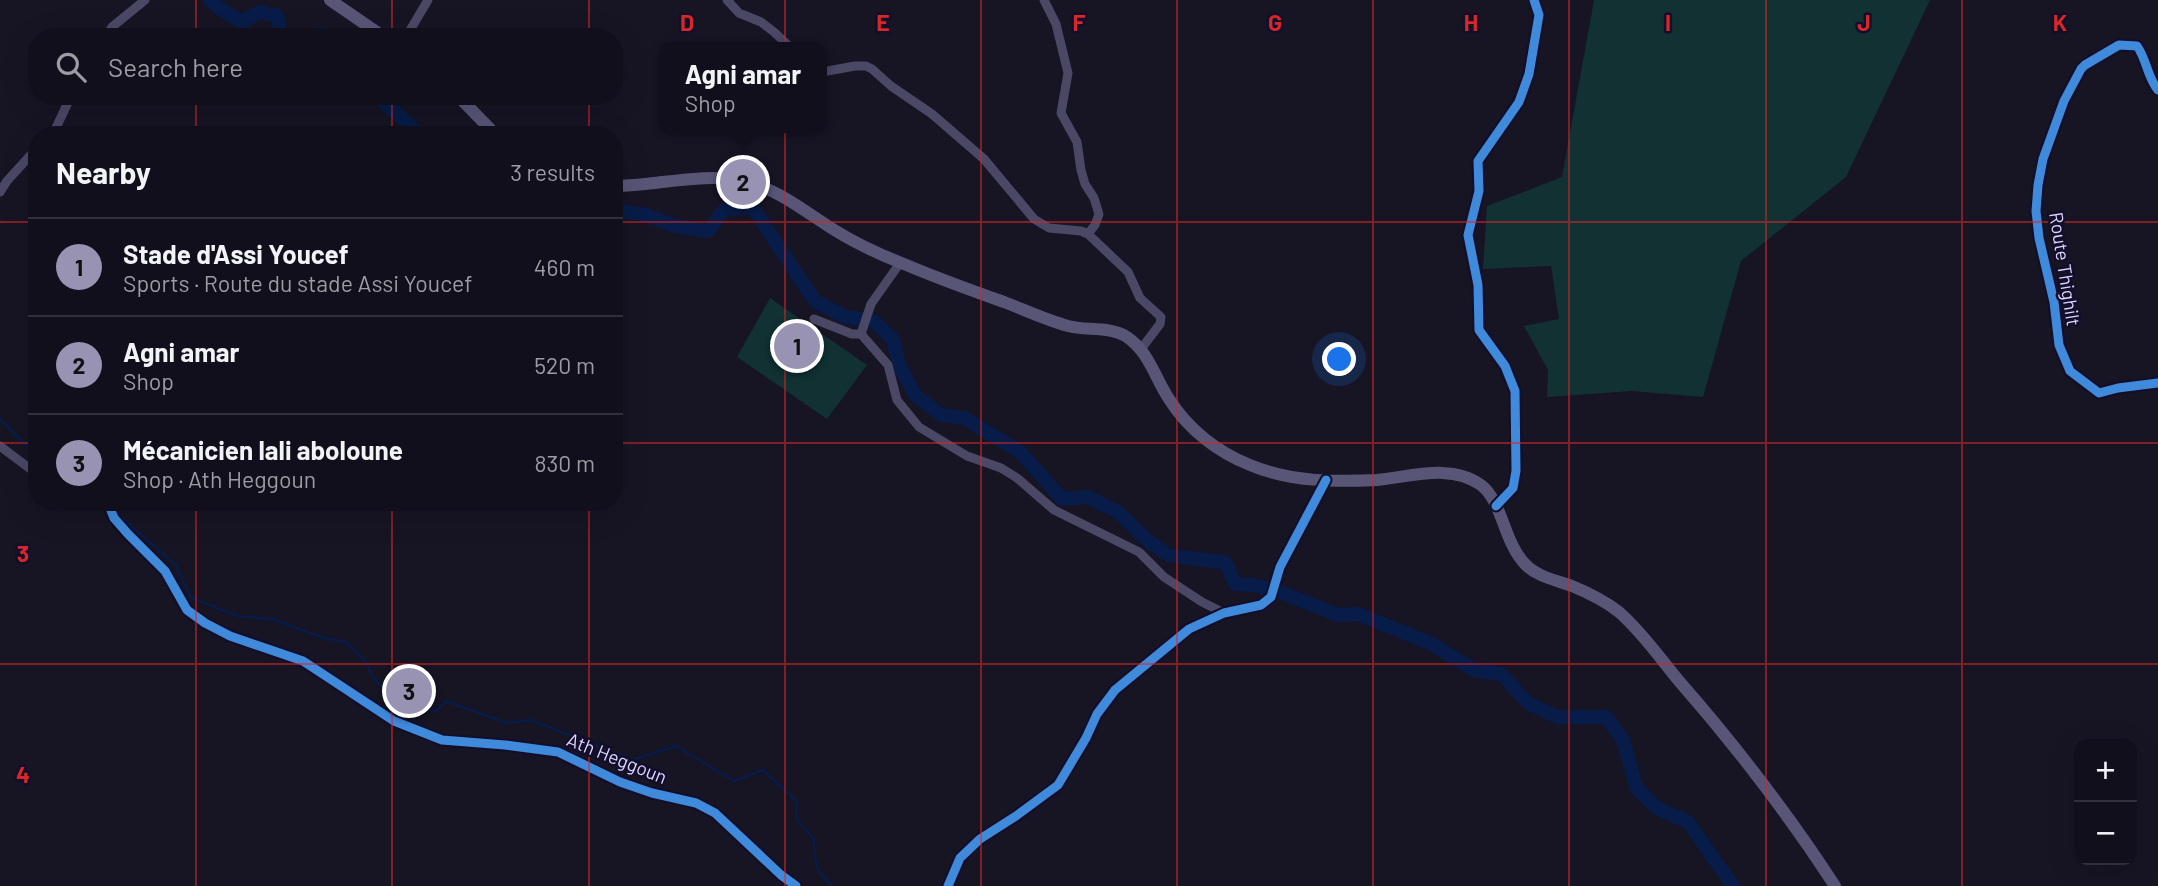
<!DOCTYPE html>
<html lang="en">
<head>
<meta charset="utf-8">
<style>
  body { margin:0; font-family:Barlow,sans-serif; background:#1e1d28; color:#f1f3f6 }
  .controls { position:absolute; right:21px; bottom:21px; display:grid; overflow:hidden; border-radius:14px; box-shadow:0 7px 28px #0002 }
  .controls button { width:63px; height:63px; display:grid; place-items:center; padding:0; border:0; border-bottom:2px solid #302f3a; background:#110f1b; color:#f1f3f6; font:35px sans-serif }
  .you { position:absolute; left:1340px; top:360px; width:24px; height:24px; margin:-18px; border:5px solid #fff; border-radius:50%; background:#1a73e8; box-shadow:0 0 0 10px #1a73e833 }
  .badge { display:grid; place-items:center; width:46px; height:46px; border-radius:50%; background:#9893b2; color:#111; font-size:23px; font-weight:700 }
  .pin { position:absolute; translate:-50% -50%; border:4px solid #fff; box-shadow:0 2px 7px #0006 }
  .popup { position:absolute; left:659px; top:42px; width:168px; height:91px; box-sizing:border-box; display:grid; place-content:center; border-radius:14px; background:#110f1b; filter:drop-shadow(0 2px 5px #0005); font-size:23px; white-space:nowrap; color:#9c9ca3 }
  .popup b { font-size:26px; color:#f1f3f6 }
  .popup::after { content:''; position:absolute; left:50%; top:100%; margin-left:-14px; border:14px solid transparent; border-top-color:#110f1b }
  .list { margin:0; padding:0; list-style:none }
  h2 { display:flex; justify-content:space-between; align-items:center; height:91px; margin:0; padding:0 28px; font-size:30px }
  h2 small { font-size:23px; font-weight:400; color:#9c9ca3 }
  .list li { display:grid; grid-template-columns:46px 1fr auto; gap:21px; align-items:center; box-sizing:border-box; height:98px; padding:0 28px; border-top:2px solid #302f3a }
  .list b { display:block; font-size:26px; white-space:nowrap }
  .list p { margin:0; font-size:23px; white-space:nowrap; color:#9c9ca3 }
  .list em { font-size:23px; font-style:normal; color:#9c9ca3 }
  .icon { flex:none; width:38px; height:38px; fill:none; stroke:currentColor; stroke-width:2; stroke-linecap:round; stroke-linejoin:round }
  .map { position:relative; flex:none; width:2158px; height:886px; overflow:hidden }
  .search { position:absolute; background:#110f1b; box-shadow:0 7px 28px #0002; left:28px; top:28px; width:595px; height:77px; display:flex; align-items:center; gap:18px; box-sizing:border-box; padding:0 24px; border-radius:28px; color:#9c9ca3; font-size:26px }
  .panel { position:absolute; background:#110f1b; box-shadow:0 7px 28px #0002; left:28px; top:126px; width:595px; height:385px; border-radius:28px }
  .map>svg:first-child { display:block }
  .green { fill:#113133 }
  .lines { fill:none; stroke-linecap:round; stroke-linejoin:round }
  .stream { stroke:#071c48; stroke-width:2.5 }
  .river { stroke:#071c48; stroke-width:14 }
  .minor { stroke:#4a4865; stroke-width:9 }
  .tertiary { stroke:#4a4865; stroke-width:10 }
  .secondary { stroke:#585577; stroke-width:12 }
  .cycleway-casing { stroke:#130e2a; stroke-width:13 }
  .cycleway { stroke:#408adc; stroke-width:9 }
  .grid { fill:none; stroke:#d62828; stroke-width:2; stroke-opacity:0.55 }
  .labels { text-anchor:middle; stroke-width:5; stroke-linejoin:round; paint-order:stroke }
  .street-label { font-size:19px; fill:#ddd7ff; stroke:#130e2a }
  .grid-label { font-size:23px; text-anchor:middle; font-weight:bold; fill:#d62828; stroke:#130e2a; stroke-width:5; stroke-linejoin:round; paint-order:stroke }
</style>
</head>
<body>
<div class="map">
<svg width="2158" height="886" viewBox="0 0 2158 886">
  <rect width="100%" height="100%" fill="#171424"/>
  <path class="green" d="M1594,0H1930L1846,177L1741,261L1703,397L1632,391L1547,397L1548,370L1524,326L1559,319L1551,266L1483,269L1487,206L1562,177Z
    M770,298L867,365L827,419L737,357Z"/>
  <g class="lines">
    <path class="stream" d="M0,419L37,456
      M110,502L120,516L176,565L191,598L238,616L272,619L324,638L346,642L365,661L376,682L413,708L437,711L446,701L506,723L531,720L632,760L676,746L734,781L763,770L797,802L796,819L814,839C814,860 815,873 833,886"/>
    <path class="river" d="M210,0L219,8L242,22L260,12L277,16L282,37
      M318,37L320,33L340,37
      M377,96L419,134L425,135
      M614,210L646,215L675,226L708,231L725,209L752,207L815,301L845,317L860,319
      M873,321L892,338L901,369L916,396L941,415L964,418L1020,452L1062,499L1088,497L1118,512L1148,541L1168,555L1226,563L1235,584L1252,585L1266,588
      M1280,592L1338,615L1358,614L1432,644L1474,670L1501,674L1528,703L1557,717H1606L1623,740L1637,789L1657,808L1688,822L1733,886"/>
    <path class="minor" d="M727,0L739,13L761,22L774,32L790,47
      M1044,0L1056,24L1068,73L1061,113L1077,142L1081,170L1085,184L1094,198L1099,214L1095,225L1088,234
      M105,37L112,27L145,0
      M406,37L428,0
      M822,72L855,66H866L872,69L891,86L932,114L984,159L1034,219L1049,228L1081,231L1088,234L1128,272L1140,298L1161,317L1160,324L1141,349
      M2158,90C2147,77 2147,60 2137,46L2119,45L2085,65L2081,69L2064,101L2043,159L2038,185L2036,211L2039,238L2054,302L2059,345L2070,371L2099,393L2118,388L2158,383
      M50,135L55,130L71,96
      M0,192L7,181L37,148
      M814,319L852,334H861L888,365L897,400L919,427L967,456L1001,468L1017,478L1054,510L1139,552L1164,577L1202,602L1224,613
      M861,334L871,304L900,263
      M0,446L37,474
      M103,502L110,508L114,518L128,534L165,571L187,610L205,623L230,636L303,661L394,721L442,740L505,745L558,752L620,782L652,793L696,803L715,813L781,875L796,886"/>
    <path class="tertiary" d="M1496,506L1513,488L1516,471L1515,391L1505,366L1479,330L1478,285L1468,235L1479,191L1478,161L1519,102L1529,74L1539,15L1534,0
      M948,886L960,858L980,839L1016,816L1058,785L1086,738L1097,714L1115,690L1189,629L1224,613L1261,605L1271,597L1280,567L1326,480"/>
    <path class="secondary" d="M330,0L384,37
      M458,96L496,135
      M614,186C655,186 704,172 743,181C779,189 805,212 836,231C857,244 881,255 904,264C937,278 970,290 1004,302C1025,310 1046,320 1068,326C1086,331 1110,326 1127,337C1149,352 1155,378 1169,399C1188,429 1217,452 1250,465C1290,482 1335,482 1377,480C1410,477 1451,463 1481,485C1503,502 1503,541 1525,564C1537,577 1556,580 1572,586C1589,593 1605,601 1619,612C1641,631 1660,658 1679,681C1736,746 1788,814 1835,886"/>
    <defs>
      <path id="cycleway" d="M2158,90C2147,77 2147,60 2137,46L2119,45L2085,65L2081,69L2064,101L2043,159L2038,185L2036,211L2039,238L2054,302L2059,345L2070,371L2099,393L2118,388L2158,383
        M103,502L110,508L114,518L128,534L165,571L187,610L205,623L230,636L303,661L394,721L442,740L505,745L558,752L620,782L652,793L696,803L715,813L781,875L796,886
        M1496,506L1513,488L1516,471L1515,391L1505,366L1479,330L1478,285L1468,235L1479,191L1478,161L1519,102L1529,74L1539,15L1534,0
        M948,886L960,858L980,839L1016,816L1058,785L1086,738L1097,714L1115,690L1189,629L1224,613L1261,605L1271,597L1280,567L1326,480"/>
    </defs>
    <use href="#cycleway" class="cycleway-casing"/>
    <use href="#cycleway" class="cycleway"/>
  </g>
  <path class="grid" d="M196,0V37M392,0V37M589,0V37M785,0V886M981,0V886M1177,0V886M1373,0V886M1569,0V886M1766,0V886M1962,0V886M196,96V135M392,96V135M589,96V135M0,222H37M614,222H2158M0,443H37M614,443H2158M196,502V886M392,502V886M589,502V886M0,664H2158"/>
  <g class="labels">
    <g class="street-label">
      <text transform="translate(2065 269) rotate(81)" y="7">Route Thighilt</text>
      <text transform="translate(617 758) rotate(22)" y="7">Ath Heggoun</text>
    </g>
  </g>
  <g class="grid-label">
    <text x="687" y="31">D</text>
    <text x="883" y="31">E</text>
    <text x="1079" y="31">F</text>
    <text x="1275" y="31">G</text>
    <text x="1471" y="31">H</text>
    <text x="1668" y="31">I</text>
    <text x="1864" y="31">J</text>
    <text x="2060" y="31">K</text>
    <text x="23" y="562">3</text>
    <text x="23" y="783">4</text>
  </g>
</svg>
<div class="controls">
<button>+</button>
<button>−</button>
</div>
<div class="you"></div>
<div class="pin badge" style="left:797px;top:346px">1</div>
<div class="pin badge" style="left:743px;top:182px">2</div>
<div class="popup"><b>Agni amar</b>Shop</div>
<div class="pin badge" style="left:409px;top:691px">3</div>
<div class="search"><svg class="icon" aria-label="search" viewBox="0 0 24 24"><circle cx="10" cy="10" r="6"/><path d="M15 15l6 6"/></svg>Search here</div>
<section class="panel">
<h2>Nearby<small>3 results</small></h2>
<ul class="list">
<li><span class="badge">1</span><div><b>Stade d'Assi Youcef</b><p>Sports · Route du stade Assi Youcef</p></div><em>460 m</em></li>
<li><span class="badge">2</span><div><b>Agni amar</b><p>Shop</p></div><em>520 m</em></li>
<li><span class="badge">3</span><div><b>Mécanicien lali aboloune</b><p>Shop · Ath Heggoun</p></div><em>830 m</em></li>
</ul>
</section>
</div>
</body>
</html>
